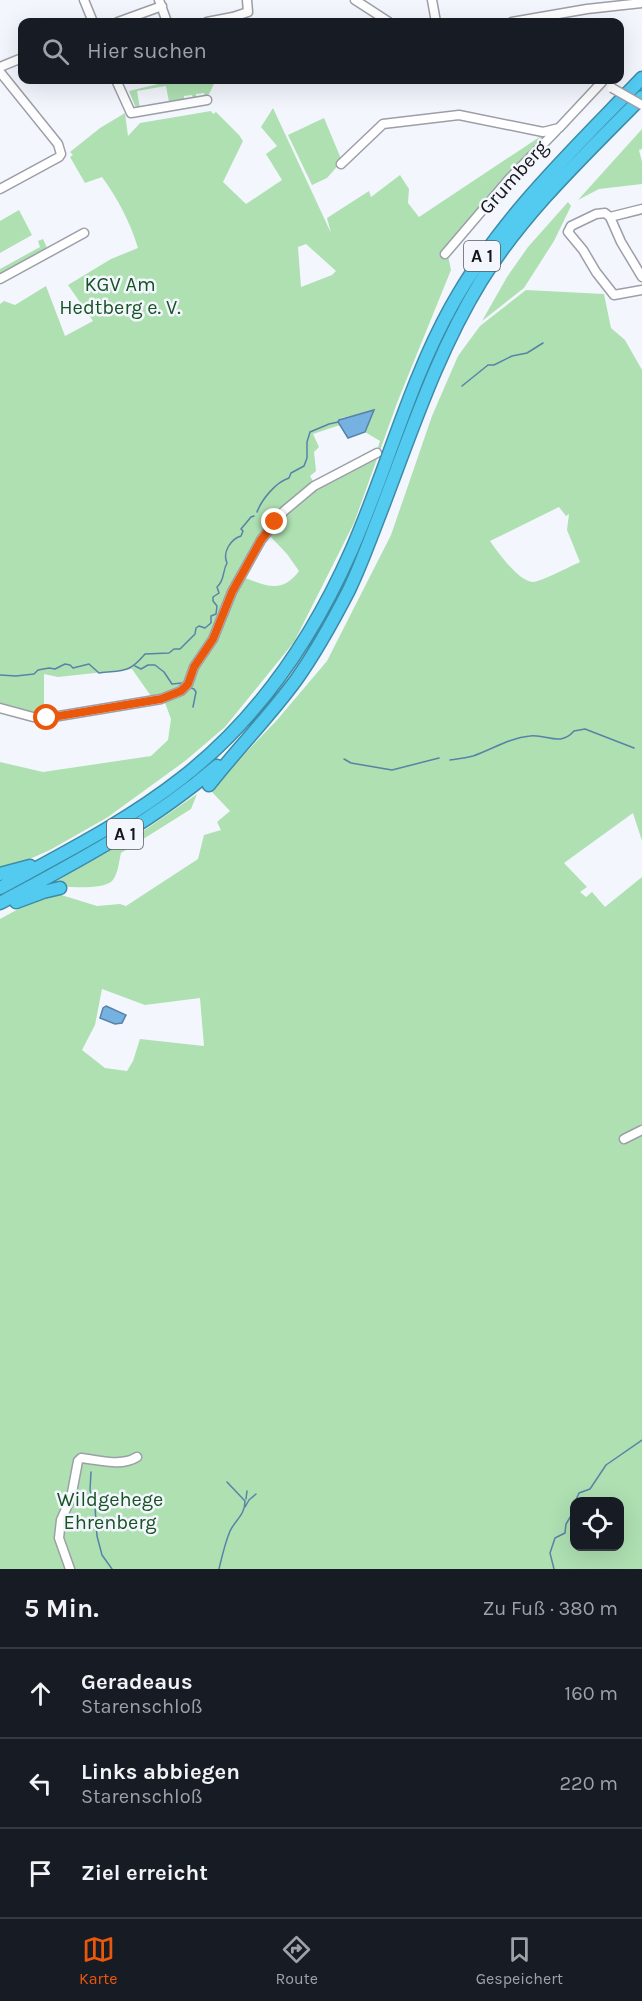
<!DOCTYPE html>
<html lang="de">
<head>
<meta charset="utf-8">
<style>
  body { margin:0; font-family:Karla,sans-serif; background:#242831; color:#f1f3f6 }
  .controls { position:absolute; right:18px; bottom:18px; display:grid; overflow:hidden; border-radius:12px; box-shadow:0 6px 24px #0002 }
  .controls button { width:54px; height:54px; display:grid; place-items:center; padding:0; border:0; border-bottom:2px solid #363941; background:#171b24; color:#f1f3f6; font:30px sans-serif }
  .stop { position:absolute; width:18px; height:18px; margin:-14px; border:4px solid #ea580c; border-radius:50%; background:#fff }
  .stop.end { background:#ea580c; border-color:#fff; box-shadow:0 2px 6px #0008 }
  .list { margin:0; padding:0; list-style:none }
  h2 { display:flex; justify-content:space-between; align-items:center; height:78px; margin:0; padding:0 24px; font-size:26px }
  h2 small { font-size:20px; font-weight:400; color:#9ea1a6 }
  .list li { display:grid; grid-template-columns:39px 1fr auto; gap:18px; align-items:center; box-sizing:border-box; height:90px; padding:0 24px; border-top:2px solid #363941 }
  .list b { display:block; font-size:22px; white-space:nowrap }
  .list p { margin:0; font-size:20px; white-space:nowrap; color:#9ea1a6 }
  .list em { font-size:20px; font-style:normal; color:#9ea1a6 }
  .icon { flex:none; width:33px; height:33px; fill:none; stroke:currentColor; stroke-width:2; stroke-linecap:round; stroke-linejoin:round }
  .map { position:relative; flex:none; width:642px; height:1569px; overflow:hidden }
  .search { position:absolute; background:#171b24; box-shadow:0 6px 24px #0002; left:18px; right:18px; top:18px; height:66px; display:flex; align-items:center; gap:15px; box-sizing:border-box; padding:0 21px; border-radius:12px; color:#9ea1a6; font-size:22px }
  .sheet { height:348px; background:#171b24 }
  nav { display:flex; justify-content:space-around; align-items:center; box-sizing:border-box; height:84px; border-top:2px solid #363941; background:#171b24; font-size:16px; color:#9ea1a6 }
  nav a { display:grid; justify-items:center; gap:3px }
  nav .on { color:#ea580c }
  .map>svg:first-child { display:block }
  .green { fill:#aee0b2; fill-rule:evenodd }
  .water { fill:#75b1e1; stroke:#5883a6; stroke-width:1.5 }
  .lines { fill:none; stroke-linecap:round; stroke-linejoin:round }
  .stream { stroke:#5883a6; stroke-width:1.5 }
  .minor-casing { stroke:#9c9fa8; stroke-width:11 }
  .highway-casing { stroke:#3e8ba5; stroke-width:15 }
  .minor { stroke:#fff; stroke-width:8 }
  .highway { stroke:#53caf0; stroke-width:12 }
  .minor-bridge-casing { stroke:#9c9fa8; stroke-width:11; stroke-linecap:butt }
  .minor-bridge { stroke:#fff; stroke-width:8 }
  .route { stroke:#ea580c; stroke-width:8 }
  .labels { text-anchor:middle; stroke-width:5; stroke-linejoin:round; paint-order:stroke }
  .shield { fill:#f4f6fe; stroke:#595a5f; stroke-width:1.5 }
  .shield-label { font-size:18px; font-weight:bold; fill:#16171b }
  .street-label { font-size:20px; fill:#16171b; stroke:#f4f6fe }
  .park-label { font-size:20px; fill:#175323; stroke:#f4f6fe }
</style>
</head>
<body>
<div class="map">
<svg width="642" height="1569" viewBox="0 0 642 1569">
  <rect width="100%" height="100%" fill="#f4f6fe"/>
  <path class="green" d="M175,80H216L209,94L205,97L204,93L196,94V99H193L192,95L184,96V101L169,102L166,86L137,91L140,108L135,106L129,91Z
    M273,108L331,233L327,218L369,191L371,197L400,175L409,189L408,203L419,217L541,136H547L447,251L451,270L397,403L354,523L294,642L225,727L185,761L108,817L50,850L23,862L0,869V762L43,772L151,756L168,740L171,719L164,700L153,699L132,669L58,677L44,674V716L0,706V304L4,301L15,305L46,286L65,336L93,321L68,285L111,259L138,248C130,222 118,199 102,177L85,183L70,157L73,155L70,152L100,128L125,113L128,136L140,123L211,111L213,114L216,112L239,135L243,141L223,182L246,204L282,180L266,154L277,146L261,127ZM306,244L336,271L332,275L301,287L298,247ZM373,411L365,432L380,441L376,453L316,486L310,476L316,471L314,452L319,447L313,434L340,425L338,422L341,418ZM267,533L287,554L299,571C281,595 266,585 242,577Z
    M324,118L342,161L327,178L312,185L288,135Z
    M642,129V149L639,150L642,162V184L599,189L578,200Z
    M568,202L571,206L554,241L524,288L482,321L507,277L528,247Z
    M19,210L32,235L0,253V221Z
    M43,239L48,250L0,277V269L40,247L38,241Z
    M526,290L604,294L611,328L625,340L642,370V841L633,813L564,863L587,887L580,892L586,897L592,892L605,907L642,877V1569H0V919L22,907L58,894L97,906L120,904L126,906L198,859L204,835L221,830L217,822L230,811L210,790L277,720L327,661L391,535L432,416L458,356L480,326ZM559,507L566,516L569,514L567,530L580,562C571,566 540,582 533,582C519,582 497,551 490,541ZM102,989L145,1005L200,998L204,1046L140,1039L133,1061L127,1071L105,1068L82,1050L95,1025ZM574,1502H620V1546H574Z
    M197,794L191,809L121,853C119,861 118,875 112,881C102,891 62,886 48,886L139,834Z"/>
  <path class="water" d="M374,410L365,432L348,438L338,422L339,420Z
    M106,1006L126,1015L122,1023L115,1024L100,1018L103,1008Z"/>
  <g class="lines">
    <path class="stream" d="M462,386L488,365H494L512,356L527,353L543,343
      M257,512C262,499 276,482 289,478L291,473L304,466L307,458V442L310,432L329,424L338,422
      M135,666L141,669L148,665H155L164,672L172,684L182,683
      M0,675L16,676L34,674L38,670L49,668L55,669L65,664L70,665L73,668L89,664L99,673C123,670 128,674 145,654L169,653L174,649H180L195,634L196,628L199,626L205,628L211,623V616L216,614L217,606L213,601V597L219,593L217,587C225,580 222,572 227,563C222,552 231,539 241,536L243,531L241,529L251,517L254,516
      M191,688L194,689L196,692L193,707
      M344,759L351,763L392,770L439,758
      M450,760C457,759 466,758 473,756C493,749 509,738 530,736C547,734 560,747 574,731L585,729L634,748
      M91,1472L90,1490L95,1507L97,1536L102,1555L112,1569
      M246,1499L247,1491
      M575,1502L579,1493L590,1489L606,1465L642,1440
      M245,1507L249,1500L256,1494
      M219,1569C222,1556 225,1543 230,1531C236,1519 245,1515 245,1501L227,1482
      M554,1569L550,1553L555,1538L565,1533L566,1524L574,1511"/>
    <defs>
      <path id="minor" d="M84,0L93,22
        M159,0L167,22
        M355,0L389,22
        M432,0L436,22
        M118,22L162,6
        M207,22L233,17L248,12L247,0
        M512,22L587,9L642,3
        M0,67L22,58
        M0,72L58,144L61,154L59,157L0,189
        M116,80L131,113L207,100
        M341,164L383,124L459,115L543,132L559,128L602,82
        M642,209L610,217L605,213L596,214L571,226L568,232L583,250L596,272L614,295L642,290
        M610,217L621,242L642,277
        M445,254L509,179L556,131
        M0,279L84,233
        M0,708L33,717L47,718L161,699L181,691L188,684L194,667L213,639L232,592L261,540L284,511L314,486L377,453
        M624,1139L642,1130
        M70,1569L59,1538L61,1520L71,1498L78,1461L81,1458C100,1460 121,1467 137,1457"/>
      <path id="highway" d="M209,785C237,749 269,717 296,680C316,652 333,621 349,590C362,563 372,534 383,506C412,430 438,351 481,281C524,212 585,155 642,97
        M0,874L30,866
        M0,888C62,854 126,822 182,778C260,717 313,638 352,549C387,469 409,383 451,307C500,218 573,150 642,78
        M16,902L43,892L60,888
        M0,903C76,862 151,823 217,766"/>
    </defs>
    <use href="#minor" class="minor-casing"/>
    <use href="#highway" class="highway-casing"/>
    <use href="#minor" class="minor"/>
    <use href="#highway" class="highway"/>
    <defs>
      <path id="minor-bridge" d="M612,88L642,105"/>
    </defs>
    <use href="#minor-bridge" class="minor-bridge-casing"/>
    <use href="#minor-bridge" class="minor-bridge"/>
  </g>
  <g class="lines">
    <path class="route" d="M47,718L161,699L181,691L188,684L194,667L213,639L232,592L261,540L275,522"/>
  </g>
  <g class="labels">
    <g class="shield">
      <rect x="464" y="241" width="36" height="30" rx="4.5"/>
      <rect x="107" y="819" width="36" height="30" rx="4.5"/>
    </g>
    <g class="shield-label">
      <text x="482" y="262">A 1</text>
      <text x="125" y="840">A 1</text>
    </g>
    <g class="street-label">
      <text transform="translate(513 177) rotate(-48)" y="7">Grumberg</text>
    </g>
    <g class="park-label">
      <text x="120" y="291">KGV Am<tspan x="120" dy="23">Hedtberg e. V.</tspan></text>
      <text x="110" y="1506">Wildgehege<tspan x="110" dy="23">Ehrenberg</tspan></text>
    </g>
  </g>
</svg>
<div class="controls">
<button><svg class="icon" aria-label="locate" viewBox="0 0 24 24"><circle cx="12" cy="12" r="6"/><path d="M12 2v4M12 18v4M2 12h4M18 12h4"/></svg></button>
</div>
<div class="stop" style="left:47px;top:718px"></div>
<div class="stop end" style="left:275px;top:522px"></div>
<div class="search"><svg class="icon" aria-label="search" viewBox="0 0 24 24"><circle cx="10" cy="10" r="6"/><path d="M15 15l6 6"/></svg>Hier suchen</div>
</div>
<section class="sheet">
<h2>5 Min.<small>Zu Fuß · 380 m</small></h2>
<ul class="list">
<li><svg class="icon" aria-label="ahead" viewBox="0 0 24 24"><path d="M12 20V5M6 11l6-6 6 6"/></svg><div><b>Geradeaus</b><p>Starenschloß</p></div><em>160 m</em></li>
<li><svg class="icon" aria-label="left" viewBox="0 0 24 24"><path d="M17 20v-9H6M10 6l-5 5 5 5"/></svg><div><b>Links abbiegen</b><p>Starenschloß</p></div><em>220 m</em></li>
<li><svg class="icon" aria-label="arrive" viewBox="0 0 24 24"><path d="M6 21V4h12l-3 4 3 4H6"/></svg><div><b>Ziel erreicht</b></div></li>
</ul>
</section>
<nav>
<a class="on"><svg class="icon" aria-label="map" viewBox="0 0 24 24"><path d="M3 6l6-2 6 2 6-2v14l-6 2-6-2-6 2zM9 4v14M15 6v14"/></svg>Karte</a>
<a><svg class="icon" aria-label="directions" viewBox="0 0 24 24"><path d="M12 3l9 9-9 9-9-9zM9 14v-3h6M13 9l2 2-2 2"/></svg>Route</a>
<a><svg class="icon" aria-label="saved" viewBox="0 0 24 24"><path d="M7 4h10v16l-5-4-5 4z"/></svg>Gespeichert</a>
</nav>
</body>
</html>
